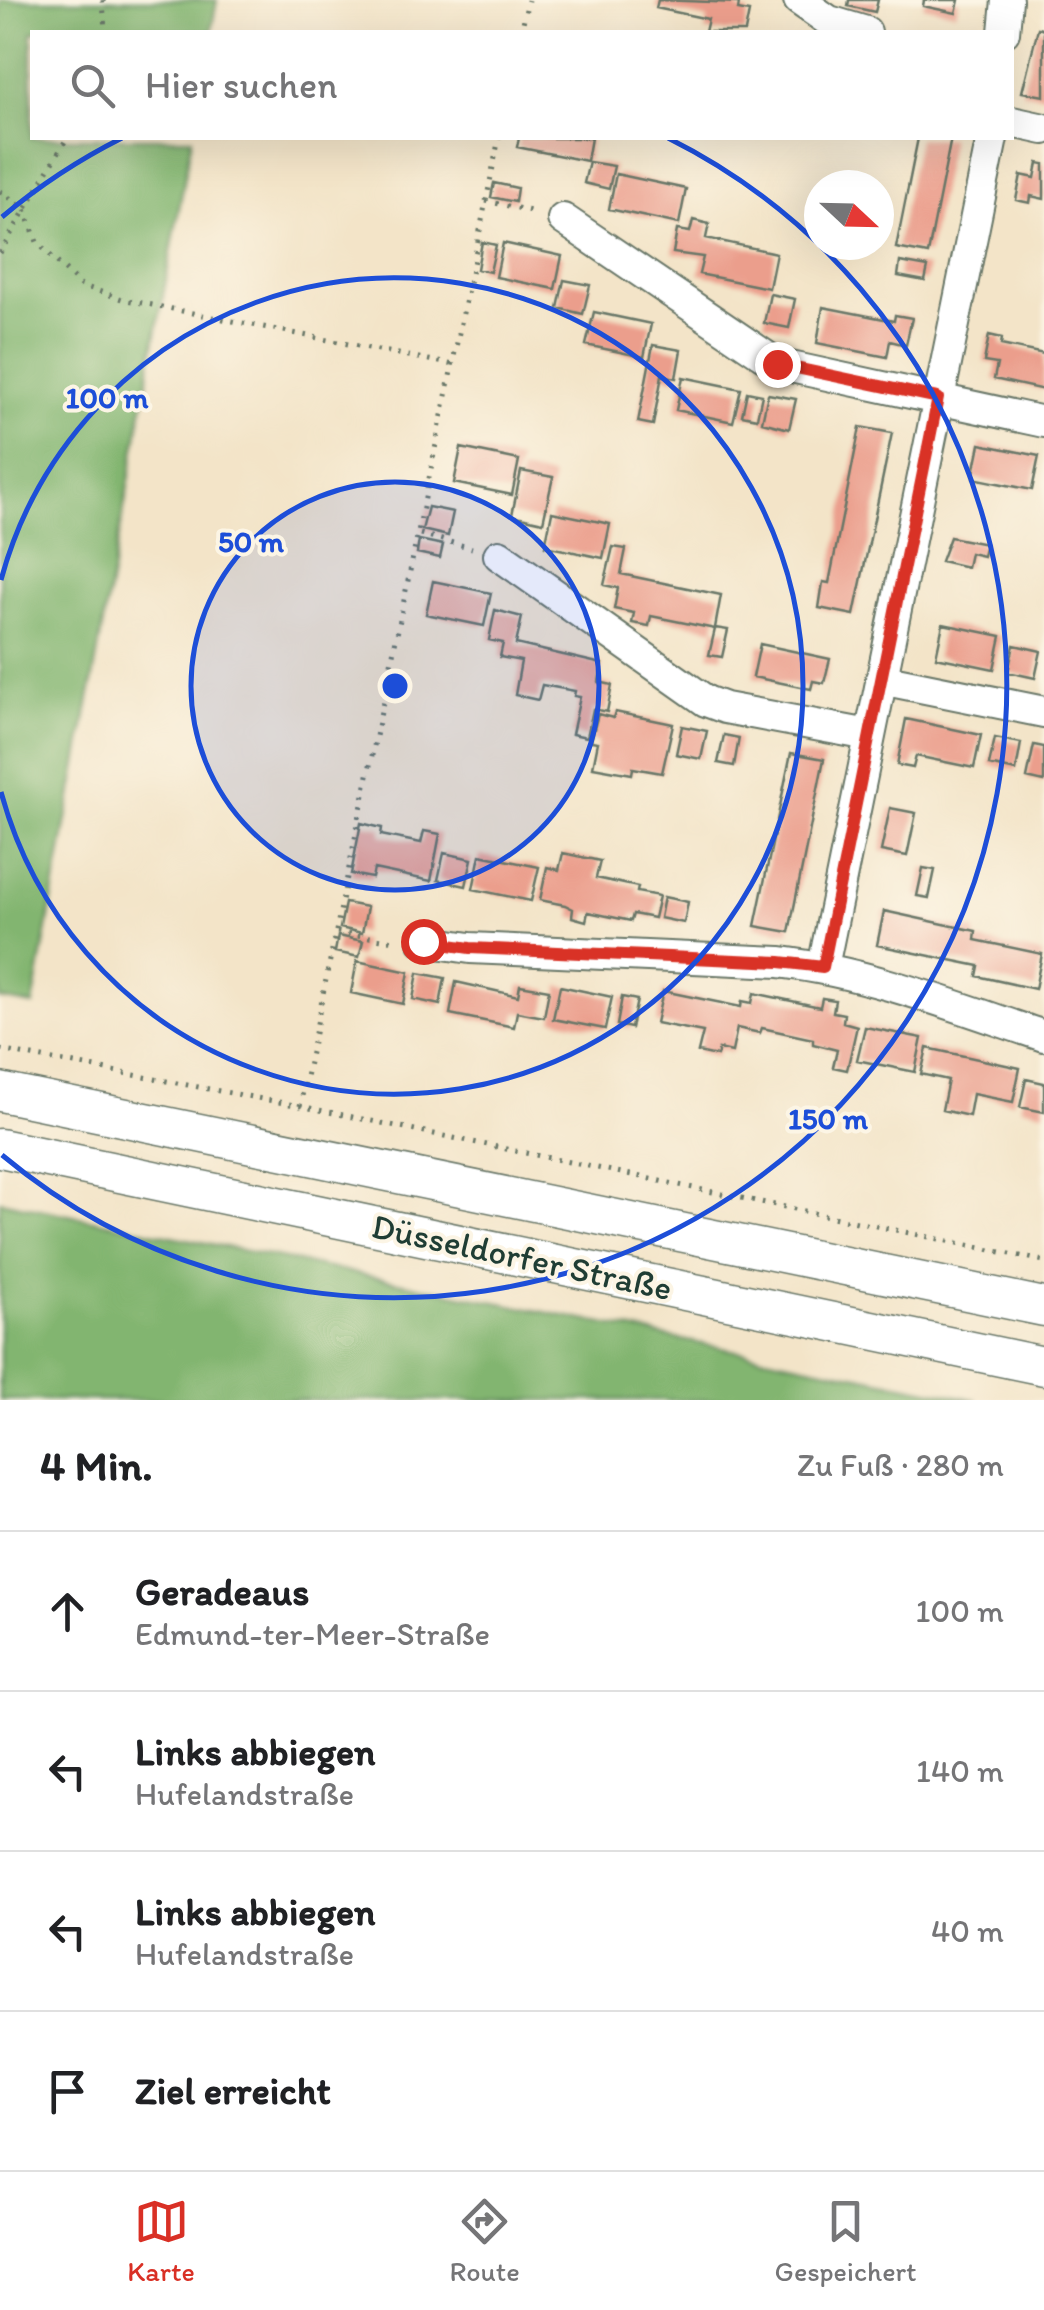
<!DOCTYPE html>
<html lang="de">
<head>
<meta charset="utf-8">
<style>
  body { margin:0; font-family:Itim,sans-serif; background:#f6f6f6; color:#202124 }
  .compass { position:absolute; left:804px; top:170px; width:90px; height:90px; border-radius:50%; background:#fff; box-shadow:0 10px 40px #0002; rotate:112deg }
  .stop { position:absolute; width:30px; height:30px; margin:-22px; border:8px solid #d93025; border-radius:50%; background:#fff }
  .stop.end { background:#d93025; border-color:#fff; box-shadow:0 2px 10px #0008 }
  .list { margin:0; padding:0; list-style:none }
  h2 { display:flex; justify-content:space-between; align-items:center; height:130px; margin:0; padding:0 40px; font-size:42px }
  h2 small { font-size:32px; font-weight:400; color:#757577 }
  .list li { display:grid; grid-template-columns:65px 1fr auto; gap:30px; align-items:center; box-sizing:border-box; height:160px; padding:0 40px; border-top:2px solid #e0e0e0 }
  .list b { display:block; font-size:38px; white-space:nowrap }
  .list p { margin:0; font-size:32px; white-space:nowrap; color:#757577 }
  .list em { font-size:32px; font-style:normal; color:#757577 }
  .icon { flex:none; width:55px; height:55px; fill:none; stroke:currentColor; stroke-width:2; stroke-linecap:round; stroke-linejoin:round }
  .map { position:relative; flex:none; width:1044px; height:1400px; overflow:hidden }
  .search { position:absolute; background:#fff; box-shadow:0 10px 40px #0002; left:30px; right:30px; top:30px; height:110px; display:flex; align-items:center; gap:25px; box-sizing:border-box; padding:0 35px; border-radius:0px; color:#757577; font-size:38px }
  .sheet { height:770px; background:#fff }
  nav { display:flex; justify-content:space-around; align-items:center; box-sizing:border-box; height:140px; border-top:2px solid #e0e0e0; background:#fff; font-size:28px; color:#757577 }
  nav a { display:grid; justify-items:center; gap:5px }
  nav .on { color:#d93025 }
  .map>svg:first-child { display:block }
  .forest { fill:#82b570; stroke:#507952; stroke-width:2.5 }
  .building { fill:#eb9e8c }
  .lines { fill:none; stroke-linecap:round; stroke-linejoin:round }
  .minor-casing { stroke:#697768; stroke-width:34 }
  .major-casing { stroke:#697768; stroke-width:41 }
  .path { stroke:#697768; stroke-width:5; stroke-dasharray:2.5 8; stroke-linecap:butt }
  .minor { stroke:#fff; stroke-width:30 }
  .major { stroke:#fff; stroke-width:38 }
  .route { stroke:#d93025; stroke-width:12 }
  .ring { fill:none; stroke:#1d4ed8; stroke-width:5 }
  .labels { text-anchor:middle; stroke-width:8; stroke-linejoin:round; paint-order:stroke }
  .street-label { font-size:35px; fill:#1f3d34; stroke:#fcf5e5 }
  .centre { fill:#1d4ed8; stroke:#fcf5e5; stroke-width:5 }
  .ring-label { font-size:30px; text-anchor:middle; font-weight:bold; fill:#1d4ed8; stroke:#fcf5e5; stroke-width:8; stroke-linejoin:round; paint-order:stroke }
</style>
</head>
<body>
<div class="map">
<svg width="1044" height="1400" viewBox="0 0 1044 1400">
  <rect width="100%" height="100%" fill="#fcf5e5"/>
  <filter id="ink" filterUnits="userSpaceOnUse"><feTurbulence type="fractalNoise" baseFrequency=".01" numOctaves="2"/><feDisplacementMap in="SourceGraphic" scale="20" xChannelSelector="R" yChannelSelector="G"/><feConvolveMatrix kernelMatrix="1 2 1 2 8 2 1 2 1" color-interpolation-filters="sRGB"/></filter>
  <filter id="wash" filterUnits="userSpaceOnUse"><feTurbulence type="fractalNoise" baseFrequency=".0048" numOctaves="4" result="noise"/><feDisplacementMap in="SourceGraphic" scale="40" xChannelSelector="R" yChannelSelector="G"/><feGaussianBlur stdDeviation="2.25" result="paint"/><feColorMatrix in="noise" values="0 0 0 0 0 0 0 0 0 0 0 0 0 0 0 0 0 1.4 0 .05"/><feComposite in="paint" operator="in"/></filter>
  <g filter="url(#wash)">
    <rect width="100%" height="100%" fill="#f3e4c8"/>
    <path class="forest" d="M0,0H217L211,32H32V138H192L33,1005L0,999Z
      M0,1201L977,1400H0Z"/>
    <g id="blocks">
      <path class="building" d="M658,0L739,3L738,10L749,12L745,32H705L708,19L656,8Z
        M849,0H878L875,12L848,6Z
        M924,0H959L956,13L923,6Z
        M1038,28L1044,30V96L1022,92Z
        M519,138H591L587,161L517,147Z
        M918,138H951L928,254L896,248Z
        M589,162L614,166L609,189L584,183Z
        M1038,163L1044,164V199L1031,196L1030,203L1016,200L1021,175L1035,178Z
        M616,174L686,189L679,224L609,209Z
        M494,183L517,188L515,202L491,197Z
        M693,220L709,224L706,238L776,253L769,288L699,274L703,257L673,253L677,230L690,232Z
        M482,242L496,245L490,272L477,269Z
        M503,243L562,256L555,289L496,277Z
        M900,262L928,267L925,281L898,276Z
        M564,280L590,285L583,314L558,308Z
        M770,294L795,299L789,328L764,323Z
        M823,307L894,321L895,315L912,318L906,345L890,341L887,357L817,343Z
        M594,312L651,324L644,357L586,345Z
        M989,335L1002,338L1001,345L1044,354V390L994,379L997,364L984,362Z
        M653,345L681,350L676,378L662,375L653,425L638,422Z
        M683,377L741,389L733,422L676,410Z
        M747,392L762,395L757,418L742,415Z
        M768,394L796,399L789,429L762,422Z
        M860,427L892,433L854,615L819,608L823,582L829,583Z
        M980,444L1039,456L1032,490L973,478Z
        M461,448L519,460L512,495L454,483Z
        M521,471L553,477L543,522L512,515Z
        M428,507L453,512L448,536L422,530Z
        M552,512L610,524L603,558L545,546Z
        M950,537L986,544L983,556L970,553L967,567L941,561Z
        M419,540L443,545L440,558L417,553Z
        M613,547L626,549L621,574L721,595L715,628L728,630L722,657L709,655L715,629L651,616L649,626L632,623L634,613L614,609L618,588L604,585Z
        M433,581L491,593L484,626L426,614Z
        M495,610L522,617L516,644L602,664L599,682L612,685L607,712L593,709L587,737L572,734L580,697L574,696L575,691L542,685L538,700L515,695L521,661L500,657L503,643L489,640Z
        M943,624L1001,636L994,669L936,657Z
        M760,644L830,659L824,683L813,681L811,689L753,677Z
        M1014,645L1041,651L1035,678L1008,672Z
        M615,712L673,724L662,773L633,768L632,774L593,767L598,742L591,741L598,714L613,718Z
        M906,719L981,735L974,768L916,756L913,768L897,765Z
        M682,726L707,731L701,759L676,754Z
        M724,735L739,738L734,766L718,763Z
        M995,738L1021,743L1016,771L989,765Z
        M1034,745L1044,747V782L1027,778Z
        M791,753L824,759L789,932L755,926Z
        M890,808L916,813L907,856L881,851Z
        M361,823L382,828L381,835L421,843L424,831L440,834L431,881L374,869L372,878L351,874Z
        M444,853L472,859L466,886L438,880Z
        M563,853L600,861L596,878L638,887L637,892L659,896L654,918L633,914L631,921L588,912L586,921L572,917L573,909L565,905L540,900L547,867L559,870Z
        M480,855L539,867L531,901L473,889Z
        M923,868L935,870L929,898L917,896Z
        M664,897L688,902L684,923L660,918Z
        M345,903L367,907L362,933L340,928Z
        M884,911L976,931L975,940L1042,954L1035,989L977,976L979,966L877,945Z
        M338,936L363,941L359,957L335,952Z
        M357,961L409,972L403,1004L351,993Z
        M418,973L445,978L440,1005L413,999Z
        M456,982L518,996L520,985L549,990L544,1017L517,1012L514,1027L450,1014Z
        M560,986L612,997L605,1029L553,1019Z
        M663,991L741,1007L742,1001L752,1003L754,993L820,1007L822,998L835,1000L833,1012L844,1014L843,1022L857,1026L847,1070L833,1067L837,1050L813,1044V1039L762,1028L760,1033L737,1028L732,1052L719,1049L717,1056L698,1052L703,1032L656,1023Z
        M622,997L637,1000L631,1028L617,1025Z
        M865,1027L922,1038L915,1072L857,1060Z
        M927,1048L1020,1068L1013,1102L973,1094L969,1116L942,1110L948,1080L921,1074Z
        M1026,1079L1044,1083V1112L1020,1107Z"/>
    </g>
  </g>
  <g filter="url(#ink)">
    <use href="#blocks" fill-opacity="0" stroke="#697768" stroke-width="2.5"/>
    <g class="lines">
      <defs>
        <path id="minor" d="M799,0L829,21L866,32
          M1004,32L1007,0
          M1012,122L1044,129
          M563,219L777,364L1044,422
          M499,555L706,701L725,708L869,735
          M881,679L1044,712
          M423,941L470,948L780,962C871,973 957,1007 1044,1036
          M823,967L992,138"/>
        <path id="major" d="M0,1092L1044,1307
          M0,1148L1044,1366"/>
      </defs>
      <use href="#minor" class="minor-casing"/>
      <use href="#major" class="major-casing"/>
      <path class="path" d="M103,0L105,32
        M521,32L528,0
        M0,191L25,209L37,242L80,285L122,299L454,365
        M486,201L535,212
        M0,253L67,138
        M420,534L472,548
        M337,932L395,941
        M0,1050L300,1106L1044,1261
        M300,1106L499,138"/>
      <use href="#minor" class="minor"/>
      <use href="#major" class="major"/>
    </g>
  </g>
  <g class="lines" filter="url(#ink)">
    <path class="route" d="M423,941L470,948L780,962L823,967L938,398L777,364"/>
  </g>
  <circle cx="395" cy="686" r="204" fill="#1d4ed8" fill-opacity=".12"/>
  <g class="ring">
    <circle cx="395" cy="686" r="204"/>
    <path d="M1 580A408 408 0 1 1 1 792"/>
    <path d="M2 217A612 612 0 0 1 122 138M668 138A612 612 0 1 1 2 1155"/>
  </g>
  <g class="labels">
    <g class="street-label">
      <text transform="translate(522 1257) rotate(12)" y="12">Düsseldorfer Straße</text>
    </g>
  </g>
  <circle cx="395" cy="686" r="15" class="centre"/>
  <g class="ring-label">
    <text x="107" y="408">100 m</text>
    <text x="251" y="552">50 m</text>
    <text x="828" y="1129">150 m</text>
  </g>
</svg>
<svg class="compass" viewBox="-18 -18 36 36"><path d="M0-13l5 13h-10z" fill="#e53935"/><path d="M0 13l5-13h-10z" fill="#757577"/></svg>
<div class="stop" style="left:423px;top:941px"></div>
<div class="stop end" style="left:777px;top:364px"></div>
<div class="search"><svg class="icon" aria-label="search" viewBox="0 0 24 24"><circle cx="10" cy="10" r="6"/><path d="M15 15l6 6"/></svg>Hier suchen</div>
</div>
<section class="sheet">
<h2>4 Min.<small>Zu Fuß · 280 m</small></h2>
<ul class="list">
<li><svg class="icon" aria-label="ahead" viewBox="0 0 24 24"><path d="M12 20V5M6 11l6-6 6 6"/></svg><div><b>Geradeaus</b><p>Edmund-ter-Meer-Straße</p></div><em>100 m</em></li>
<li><svg class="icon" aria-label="left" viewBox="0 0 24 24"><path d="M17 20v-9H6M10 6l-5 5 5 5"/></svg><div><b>Links abbiegen</b><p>Hufelandstraße</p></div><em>140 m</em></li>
<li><svg class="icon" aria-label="left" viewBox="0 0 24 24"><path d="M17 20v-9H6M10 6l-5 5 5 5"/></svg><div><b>Links abbiegen</b><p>Hufelandstraße</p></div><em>40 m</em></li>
<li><svg class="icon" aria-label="arrive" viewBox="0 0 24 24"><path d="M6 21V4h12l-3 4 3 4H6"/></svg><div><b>Ziel erreicht</b></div></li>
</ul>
</section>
<nav>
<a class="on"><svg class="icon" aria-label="map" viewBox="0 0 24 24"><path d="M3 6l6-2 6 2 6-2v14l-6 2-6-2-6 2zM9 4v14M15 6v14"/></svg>Karte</a>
<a><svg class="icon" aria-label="directions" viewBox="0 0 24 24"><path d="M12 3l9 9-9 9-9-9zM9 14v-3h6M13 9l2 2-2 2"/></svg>Route</a>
<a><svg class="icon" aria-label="saved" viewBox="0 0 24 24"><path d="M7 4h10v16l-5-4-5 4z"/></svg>Gespeichert</a>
</nav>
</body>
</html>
